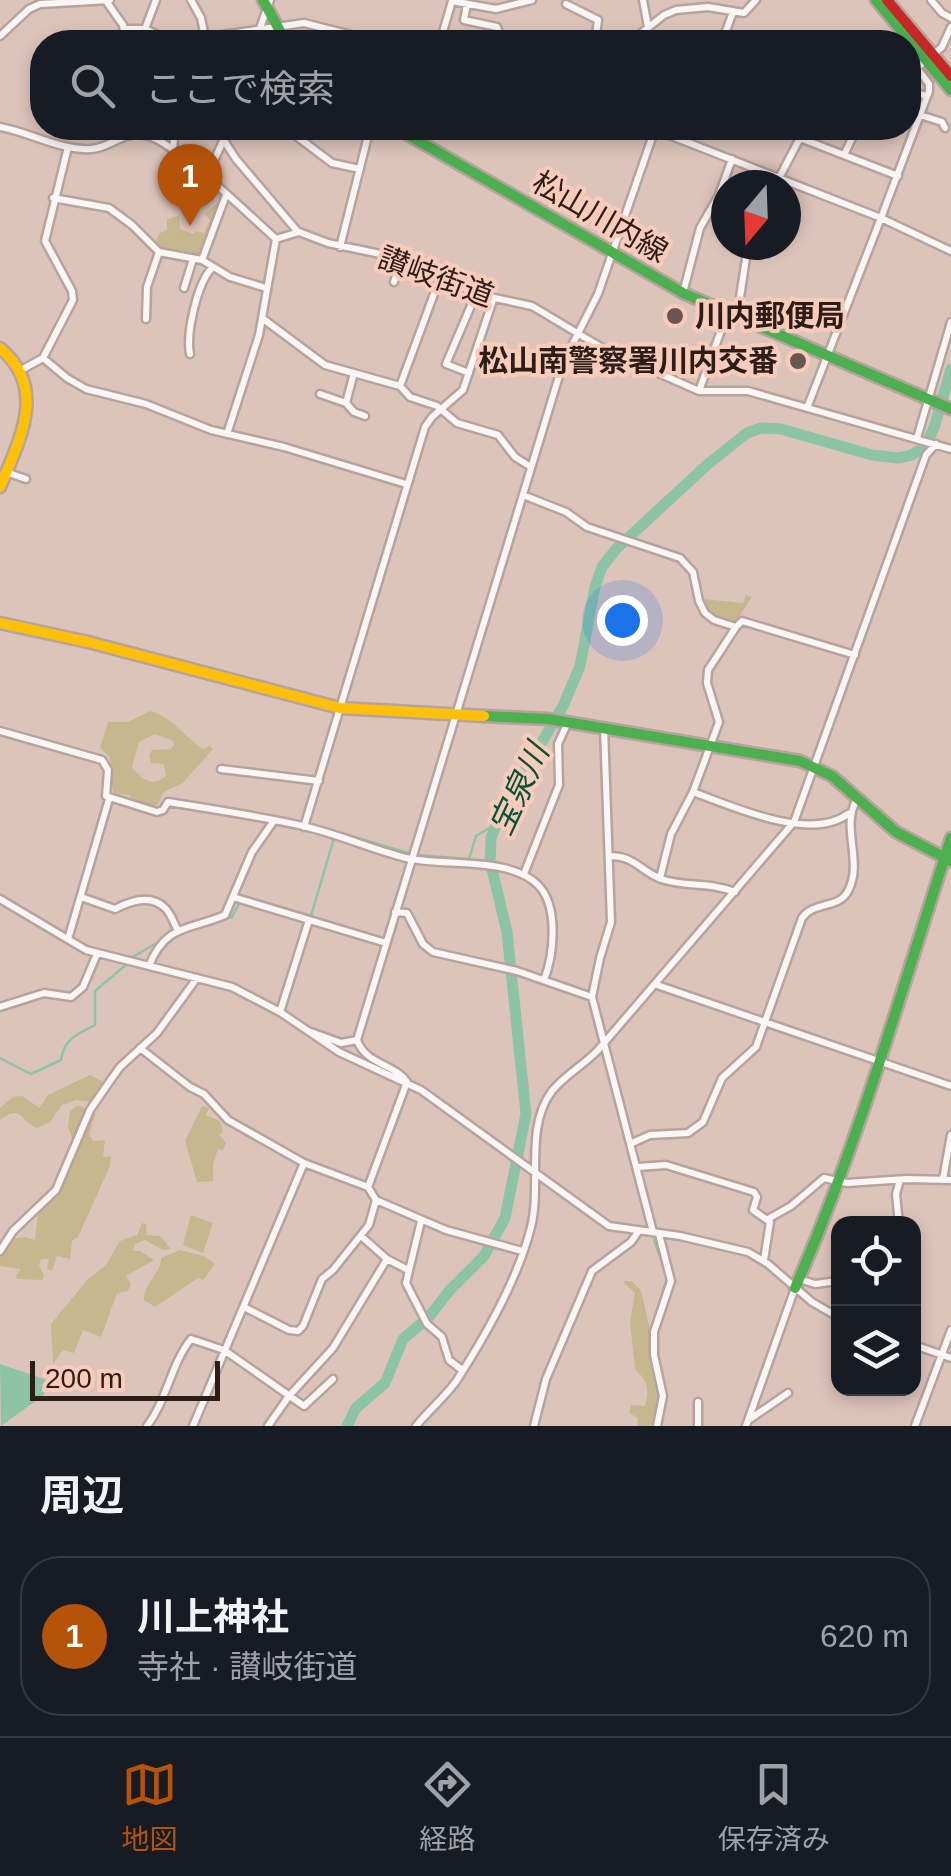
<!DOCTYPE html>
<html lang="ja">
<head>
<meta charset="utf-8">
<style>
  body { margin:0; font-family:Arial,"Noto Sans JP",sans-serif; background:#242831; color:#f1f3f6 }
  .controls { position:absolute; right:30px; bottom:30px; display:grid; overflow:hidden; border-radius:20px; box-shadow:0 5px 15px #0003 }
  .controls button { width:90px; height:90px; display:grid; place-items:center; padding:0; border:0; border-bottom:2px solid #363941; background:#171b24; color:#f1f3f6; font:50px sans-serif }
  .compass { position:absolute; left:711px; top:170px; width:90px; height:90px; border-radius:50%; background:#171b24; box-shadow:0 5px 15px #0003; rotate:199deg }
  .scale { position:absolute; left:30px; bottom:25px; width:190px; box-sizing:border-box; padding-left:10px; border:5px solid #2d1d17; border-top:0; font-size:28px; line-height:35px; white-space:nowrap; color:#2d1d17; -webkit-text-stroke:8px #f8cbba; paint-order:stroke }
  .you { position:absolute; left:622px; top:620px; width:35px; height:35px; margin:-25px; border:8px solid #fff; border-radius:50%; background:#1a73e8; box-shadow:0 0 0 15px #1a73e833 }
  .badge { display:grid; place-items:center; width:65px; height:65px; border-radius:50%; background:#b45309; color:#fff; font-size:32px; font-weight:700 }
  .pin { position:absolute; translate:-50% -82px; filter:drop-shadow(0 2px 5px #0008) }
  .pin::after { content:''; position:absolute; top:52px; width:35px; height:30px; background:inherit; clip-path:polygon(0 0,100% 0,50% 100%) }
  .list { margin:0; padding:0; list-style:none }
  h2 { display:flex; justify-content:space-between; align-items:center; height:130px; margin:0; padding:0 40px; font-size:42px }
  h2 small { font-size:32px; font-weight:400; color:#9ea1a6 }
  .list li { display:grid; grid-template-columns:65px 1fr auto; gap:30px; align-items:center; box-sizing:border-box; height:160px; margin:0 20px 20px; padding:0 20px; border:2px solid #363941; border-radius:40px }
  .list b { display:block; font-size:38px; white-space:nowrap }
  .list p { margin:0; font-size:32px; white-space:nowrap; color:#9ea1a6 }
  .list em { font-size:32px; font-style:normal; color:#9ea1a6 }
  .icon { flex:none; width:55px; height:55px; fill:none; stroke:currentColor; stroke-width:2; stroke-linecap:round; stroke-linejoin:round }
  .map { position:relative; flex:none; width:951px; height:1426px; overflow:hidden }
  .search { position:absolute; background:#171b24; box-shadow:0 5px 15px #0003; left:30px; right:30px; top:30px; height:110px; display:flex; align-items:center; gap:25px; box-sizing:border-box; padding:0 35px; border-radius:40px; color:#9ea1a6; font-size:38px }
  .sheet { height:310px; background:#171b24 }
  nav { display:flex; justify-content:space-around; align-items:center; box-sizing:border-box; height:140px; border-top:2px solid #363941; background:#171b24; font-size:28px; color:#9ea1a6 }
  nav a { display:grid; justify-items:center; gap:5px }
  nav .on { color:#b45309 }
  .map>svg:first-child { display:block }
  .green { fill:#c6b78e; fill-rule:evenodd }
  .water { fill:#8cc4a5 }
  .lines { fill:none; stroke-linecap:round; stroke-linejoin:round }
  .stream { stroke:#8cc4a5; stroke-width:2.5 }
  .river { stroke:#8cc4a5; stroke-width:11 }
  .street-casing { stroke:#b6a39c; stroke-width:11 }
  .fast-casing { stroke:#b6a39c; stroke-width:15 }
  .slow-casing { stroke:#b6a39c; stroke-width:15 }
  .jam-casing { stroke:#b6a39c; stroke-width:15 }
  .street { stroke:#faf6f5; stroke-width:6 }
  .fast { stroke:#4caf50; stroke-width:10 }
  .slow { stroke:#ffc107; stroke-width:10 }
  .jam { stroke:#c62828; stroke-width:10 }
  .poi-dot { fill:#6b5750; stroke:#f8cbba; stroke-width:4 }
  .labels { text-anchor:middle; stroke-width:8; stroke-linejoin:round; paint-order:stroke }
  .street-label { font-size:30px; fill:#2d1d17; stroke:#f8cbba }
  .poi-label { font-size:30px; font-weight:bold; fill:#2d1d17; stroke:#f8cbba; text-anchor:start }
  .water-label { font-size:32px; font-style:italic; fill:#055238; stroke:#f8cbba }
</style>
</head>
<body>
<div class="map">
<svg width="951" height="1426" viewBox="0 0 951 1426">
  <rect width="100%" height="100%" fill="#ddc4bb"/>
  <path class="green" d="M216,204L219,206L201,256L160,250L154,245L160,233L167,230V219L179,216L180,229L193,234L196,231L204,233L210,220L205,214Z
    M746,595L752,597L734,624L710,613L703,599L743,603Z
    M150,711C174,718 183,736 203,749L210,746L213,749L183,783L164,792L158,804L152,807L134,801L129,795L113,793L110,757L100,748L108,722H128ZM154,734L172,740L174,745L171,749L152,750L149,755L151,763L164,764L166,776C153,788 140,779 132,766L139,742Z
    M90,1075L105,1083L92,1102L76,1100L62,1105L50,1122L37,1128C19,1121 23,1103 0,1120V1108L13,1097L23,1096L39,1108L48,1095Z
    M78,1105L96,1113L89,1134L93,1141L105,1140L103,1157L111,1156L110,1166L78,1237L72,1241L70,1259L57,1256L52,1271L47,1269L49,1259H41L39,1265L44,1275L42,1280L18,1279L16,1276L21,1269L0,1266V1256L12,1239L25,1237L35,1240L38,1214C65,1193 61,1176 76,1148L68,1127L70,1111Z
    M202,1106L209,1108L206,1115L220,1121L223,1132L219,1135L226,1143L223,1150L218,1149L213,1165V1181L197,1182L185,1141Z
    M191,1215L213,1223L203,1253L183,1245Z
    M142,1223L146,1224L147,1235L160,1236L171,1249L163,1250L145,1240L135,1244L133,1251H140L154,1260L126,1276L131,1284L128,1291L117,1293L101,1337L83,1330L74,1353L63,1350L53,1364L51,1324L87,1280L106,1265L120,1241L137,1235Z
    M180,1250L204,1256L215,1264L203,1280L198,1278L155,1307L144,1300C144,1282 162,1272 161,1258Z
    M625,1281H632L641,1291L649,1325V1352L658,1402L651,1426H637L638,1418L629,1413L631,1405L645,1406C650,1387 647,1381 635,1369L630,1322L635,1293L624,1283Z"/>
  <path class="water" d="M0,1364L47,1380L44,1395L1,1426Z"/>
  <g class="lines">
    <path class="stream" d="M345,834L408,853
      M417,855L469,859L476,836L496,824
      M210,924L232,917L243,896L311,916L334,838L343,841
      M131,958L160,941
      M511,973L522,976
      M0,1058L31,1074L61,1060C64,1038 77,1035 95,1025V991L127,964
      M654,1240L665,1270
      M659,1401L650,1334L667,1278"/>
    <path class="river" d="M347,1426L356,1408L385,1383L403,1339L429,1317L449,1291L484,1256L505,1218L526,1114L507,932L490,861L491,838L501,812L563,706L580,666L595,587L602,567L616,549L708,464L747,433L761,428L781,429L872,455L898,458L912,455L926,446L935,425L951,369"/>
    <defs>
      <path id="street" d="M191,0L201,18L206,42
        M643,0L648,27
        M931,0L942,13L951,18
        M106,1L123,25L125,42
        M467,4L464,20L497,27L499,33
        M566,4L598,20L595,42
        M951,27L942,47L917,68L929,84V91L881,218L951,251
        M125,29H145L173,42
        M145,29L156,0
        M0,36L29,9L40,4L110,0
        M182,42L194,37L202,38L304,23L379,42
        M255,42L270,0
        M440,42L452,1L496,9L532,0
        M630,42L664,15L676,10L708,7L744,13L756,0
        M722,42L733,12
        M908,90L926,96
        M920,115L942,122L945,128
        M0,127C29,132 61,151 91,149C112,148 125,128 149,136C179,146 249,215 276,239
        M216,128L236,159L298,232
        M276,128L295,135L332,163L360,169
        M651,128L881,218L807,408
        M684,140L689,128
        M173,150L175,128
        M844,155L855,132
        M206,178L223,141
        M779,178L800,138L898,176
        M53,198L109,208L132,225L159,252L202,260L230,277L266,288
        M276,239L299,232L328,243L385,255L435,272L476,294L532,306L604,349L699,391H748L951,449
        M340,247L370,128
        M202,260L226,195
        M394,282L401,261
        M184,288L193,259
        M683,293L700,228L719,195L732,159
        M737,317L748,245
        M262,318L325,365L400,386L410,397L437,406L457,423L498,435L515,457L531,467
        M146,319L147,287L159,252
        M190,354C186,334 197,282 213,267
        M43,358L67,378L86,389L146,404L211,430L284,447L406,484
        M23,369L43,358L73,300L72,291L45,241L68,147
        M354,373L346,403L354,412L365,416
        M469,373L446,364L476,294
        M400,386L441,275
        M699,391L727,314
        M320,394L346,403
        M227,434L259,335L276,239
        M917,438L951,322
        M6,472L26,479
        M523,495L566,512L587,527L680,558L693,572L699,601L705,613L714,620L736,627L742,621L855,655
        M604,728L611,922L600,958L592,997L653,1232
        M0,731L102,760L108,770L106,796L157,812L163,810L168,802C213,809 258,816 303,826C338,834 371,849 406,858C444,867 509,856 538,885C559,906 554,955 544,980
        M221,769L319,781
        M693,792C734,807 810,842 848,814
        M304,827L425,427L432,417L463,390L493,300
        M609,856C635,856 639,870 661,879C684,887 711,882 735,892
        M524,874L559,785L558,744L568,722
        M660,878L671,834L693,792L719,722L707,683L708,670L736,627
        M81,897L115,909C130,901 151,894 165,908C171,913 174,924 178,931
        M233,897L386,943
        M0,899L86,950L232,987L280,1012L339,1052L421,1090L609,1226L680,1236L748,1252L768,1264L812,1302L838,1317
        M395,912L407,913L423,944L433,952L517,971L592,997
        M68,939L109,799
        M149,966C166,923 191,930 225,915L252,852L273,822
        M657,985L951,1086
        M0,1007L44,993L71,997L83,987L97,954
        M280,1012L309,920
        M357,1040L563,363L598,294L655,129
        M140,1048L190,1087L204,1094L228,1120L304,1163L368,1187
        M632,1143L650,1135L688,1133L703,1122L722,1078L756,1047L802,918C814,901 839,909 848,891C864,862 840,827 857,799
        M638,1167L666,1165L754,1192L757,1197L753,1210L770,1222L764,1260
        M943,1179L951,1135
        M376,1200L446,1230L522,1251
        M768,1219L791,1206L824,1178L847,1183L906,1179L951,1180
        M421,1221L406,1283L427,1324L442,1337L449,1360L462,1370
        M899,1224L896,1194L900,1180
        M0,1251L13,1231L56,1190L90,1110L110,1081L120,1067L157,1033L197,978
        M387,1259L408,1270
        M799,1279L815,1284L838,1281
        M244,1307L289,1330L298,1331L303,1326L322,1279L333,1270L369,1225L376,1200L368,1187L407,1082C394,1063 366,1065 357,1040L341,1043L308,1031
        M914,1345L951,1358
        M750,1419L788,1393
        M147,1426C167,1400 171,1364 191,1339L224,1350L304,1406L333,1379
        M193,1426L304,1163
        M268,1426L289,1396L333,1348L387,1259L361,1236
        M416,1426C428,1411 447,1395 457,1380C486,1335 518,1279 531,1227C542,1184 524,1128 552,1091C566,1074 584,1065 598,1050L794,822L926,455L936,444
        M534,1426L546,1379L592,1271L631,1242L638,1232
        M657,1426L663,1396L654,1355V1332L671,1281L659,1234
        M698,1426V1402
        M746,1426L795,1288
        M915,1426L951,1330"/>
      <path id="fast" d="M263,0L286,42
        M876,0L951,90
        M396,128L683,293L951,409
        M484,716L548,719L800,761L832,776L896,832L951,861
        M795,1288C859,1143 902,988 951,838"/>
      <path id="slow" d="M0,348C48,388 20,439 0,487
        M0,623L88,642L340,708L484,716"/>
      <path id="jam" d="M887,0L951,76"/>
    </defs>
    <use href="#street" class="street-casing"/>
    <use href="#fast" class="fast-casing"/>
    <use href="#slow" class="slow-casing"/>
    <use href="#jam" class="jam-casing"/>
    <use href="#street" class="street"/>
    <use href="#fast" class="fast"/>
    <use href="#slow" class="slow"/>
    <use href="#jam" class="jam"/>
  </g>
  <g class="poi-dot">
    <circle cx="675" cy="316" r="10"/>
    <circle cx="798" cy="361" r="10"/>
  </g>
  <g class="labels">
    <g class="street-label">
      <text transform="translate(600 217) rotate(30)" y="10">松山川内線</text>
      <text transform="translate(436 277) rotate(20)" y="10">讃岐街道</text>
    </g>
    <g class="poi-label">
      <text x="695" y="326">川内郵便局</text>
      <text x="778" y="371" text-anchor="end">松山南警察署川内交番</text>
    </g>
    <g class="water-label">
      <text transform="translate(519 789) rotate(-65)" y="11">宝泉川</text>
    </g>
  </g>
</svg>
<div class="controls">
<button><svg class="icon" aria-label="locate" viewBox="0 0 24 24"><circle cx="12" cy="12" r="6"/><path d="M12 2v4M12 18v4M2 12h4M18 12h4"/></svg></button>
<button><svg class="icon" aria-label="layers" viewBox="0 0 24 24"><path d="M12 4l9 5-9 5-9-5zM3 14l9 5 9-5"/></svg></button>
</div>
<svg class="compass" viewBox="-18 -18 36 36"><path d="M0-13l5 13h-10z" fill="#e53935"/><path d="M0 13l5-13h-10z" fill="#9ea1a6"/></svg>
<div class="scale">200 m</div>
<div class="you"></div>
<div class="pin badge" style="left:190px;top:226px">1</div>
<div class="search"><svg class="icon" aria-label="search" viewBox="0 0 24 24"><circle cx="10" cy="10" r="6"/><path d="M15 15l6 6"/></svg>ここで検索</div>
</div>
<section class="sheet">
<h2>周辺<small></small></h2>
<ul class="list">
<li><span class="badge">1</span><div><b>川上神社</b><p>寺社 · 讃岐街道</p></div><em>620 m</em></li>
</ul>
</section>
<nav>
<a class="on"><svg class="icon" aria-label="map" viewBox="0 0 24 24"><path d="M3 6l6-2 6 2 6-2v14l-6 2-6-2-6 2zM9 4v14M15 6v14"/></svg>地図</a>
<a><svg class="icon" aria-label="directions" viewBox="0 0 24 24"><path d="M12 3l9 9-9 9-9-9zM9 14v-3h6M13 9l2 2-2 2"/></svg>経路</a>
<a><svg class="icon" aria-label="saved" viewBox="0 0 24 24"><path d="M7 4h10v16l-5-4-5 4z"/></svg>保存済み</a>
</nav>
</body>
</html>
